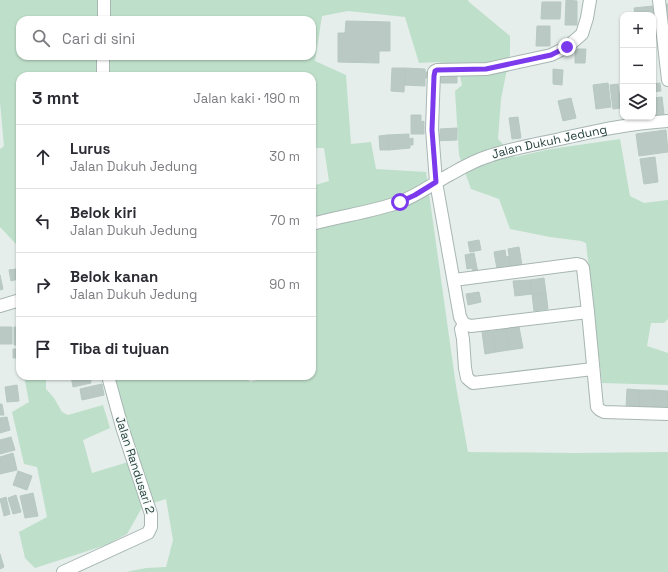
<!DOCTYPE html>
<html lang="id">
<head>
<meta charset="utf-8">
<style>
  body { margin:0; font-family:"Space Grotesk",sans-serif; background:#f2f2f3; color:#2b2b33 }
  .controls { position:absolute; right:12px; top:12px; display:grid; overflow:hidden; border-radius:8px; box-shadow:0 1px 3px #0004 }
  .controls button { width:36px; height:36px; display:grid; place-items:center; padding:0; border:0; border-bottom:1px solid #e1e1e2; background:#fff; color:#2b2b33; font:20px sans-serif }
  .stop { position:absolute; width:12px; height:12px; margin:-9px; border:3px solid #7c3aed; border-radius:50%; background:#fff }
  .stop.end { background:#7c3aed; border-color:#fff; box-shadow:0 1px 4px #0008 }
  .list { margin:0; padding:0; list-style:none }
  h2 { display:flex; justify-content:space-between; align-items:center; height:52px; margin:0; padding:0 16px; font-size:17px }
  h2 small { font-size:13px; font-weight:400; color:#7c7c81 }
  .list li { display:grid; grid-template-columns:26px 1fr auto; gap:12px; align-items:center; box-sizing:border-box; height:64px; padding:0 16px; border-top:1px solid #e1e1e2 }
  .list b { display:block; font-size:15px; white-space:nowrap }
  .list p { margin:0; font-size:13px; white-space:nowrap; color:#7c7c81 }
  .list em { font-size:13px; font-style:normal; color:#7c7c81 }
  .icon { flex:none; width:22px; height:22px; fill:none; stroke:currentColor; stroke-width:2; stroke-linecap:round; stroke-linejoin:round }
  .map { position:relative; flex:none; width:668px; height:572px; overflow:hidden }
  .search { position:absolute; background:#fff; box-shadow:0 1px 3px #0004; left:16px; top:16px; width:300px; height:44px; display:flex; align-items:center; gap:10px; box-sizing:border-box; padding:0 14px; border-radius:12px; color:#7c7c81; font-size:15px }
  .panel { position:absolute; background:#fff; box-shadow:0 1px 3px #0004; left:16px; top:72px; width:300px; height:308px; border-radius:12px }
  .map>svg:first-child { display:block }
  .green { fill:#bedfca; fill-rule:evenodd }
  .building { fill:#bac9c4; stroke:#b7c8c2 }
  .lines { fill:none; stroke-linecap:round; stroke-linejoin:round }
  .minor-casing { stroke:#a7b6b3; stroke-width:14 }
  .minor { stroke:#fff; stroke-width:12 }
  .route { stroke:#7c3aed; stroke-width:5 }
  .labels { text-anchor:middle; stroke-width:3; stroke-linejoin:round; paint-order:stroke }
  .street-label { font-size:12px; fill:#24403b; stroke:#f6faf8 }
</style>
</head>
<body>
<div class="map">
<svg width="668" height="572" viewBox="0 0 668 572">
  <rect width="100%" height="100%" fill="#e5eeeb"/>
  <path class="green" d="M0,0H468L469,2L510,36V54L501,99L498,139L515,157L551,149L620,139L630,196L644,203L668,200V319L664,323H651L647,346L668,353V385L602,383L586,243L581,241L550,237L510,229L499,199L471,189L459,155L455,91L462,85L458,67L438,62L419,63L405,17L348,11L322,16L315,61L346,75L351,144L371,142L376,169L426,172L456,386L468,452L575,453L668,452V572H126L146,568L166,567L173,540L166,499L143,506L127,534L106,545L35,568L25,558L19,532L47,517L37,467L24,464L12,412L29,402L24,376H46V389L54,398L62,412L68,415L103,405L110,428L83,440L92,473L138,459L114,376H247L250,382L270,376H312V186L329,181L324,148H312V76H20V244L15,243L0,227V149L4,146L0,102ZM20,20H312V56H20Z"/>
  <path class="building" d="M566,0L577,1V25H565Z
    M542,2H561L560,19H541Z
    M668,4V16L664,17L662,5Z
    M653,6L656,24H653V15H635L634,8Z
    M346,21L390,22V51H379V63L338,62V33H345Z
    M537,26H550V46H536Z
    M575,49H586L585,63H575Z
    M653,66H655L654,80H653Z
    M392,68H405L404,92L391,91Z
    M405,68L425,69V72H429V78H425V86L404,85Z
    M553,69L563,70L562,85L553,84Z
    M457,73V83H441L440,74Z
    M608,83L611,107L596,109L593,85Z
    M660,83L661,91L653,92V84Z
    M618,84L621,108L613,109L610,85Z
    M623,85V103L621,86Z
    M662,97L664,114L653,116V98Z
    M571,98L576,118L563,121L558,101Z
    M411,115H421V122L424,121V134H411Z
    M518,117L521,138L512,139L509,118Z
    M457,128V140L434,141V134H440V129Z
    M666,130L668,152L639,156L636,134Z
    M409,134V139L413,138V145H410V148L389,150L387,135Z
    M387,135L389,150H380L379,136Z
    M655,157L658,182L644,184L640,159Z
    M479,240L481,250L470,252L468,242Z
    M519,247L522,265L511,267L508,249Z
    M505,250L506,257L509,256L511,267L497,269L494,252Z
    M474,253L478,273L473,274L472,268L467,269L465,255Z
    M20,268V281L17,269Z
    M16,269L18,279L11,281L9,270Z
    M0,275L3,289L0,290Z
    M544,278L546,293L532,294L530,280Z
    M530,280L532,294L515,296L513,281Z
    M479,292L481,302L468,305L466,294Z
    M546,293L548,309L534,311L532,294Z
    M0,327H12V344H0Z
    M14,327H20V345H14Z
    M519,327L523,348L509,350L506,329Z
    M506,329L509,350L496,352L493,331Z
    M493,331L496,352L485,354L482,332Z
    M13,349H20V358H13Z
    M71,376H90L91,383L73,387Z
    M102,384L104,395L82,400L80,389Z
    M17,385L19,401L7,402L5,387Z
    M627,389L640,390L639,409L626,408Z
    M640,390H654V409H639Z
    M654,390L667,391V409H654Z
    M667,391H668V409H667Z
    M0,404H2L4,415H0Z
    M7,417L10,430L0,433V418Z
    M11,437L15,450L0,454V440Z
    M13,453L17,470L0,474V457Z
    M18,471L32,476L27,490L13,485Z
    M33,493L38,516L25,518L20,496Z
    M16,495L21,512L13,514L8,498Z
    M6,497L10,514L4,516L0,499Z
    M0,554L4,567L0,569Z"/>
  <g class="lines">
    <defs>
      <g id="minor">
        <path d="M590,0L587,18L582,34L567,47L551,55L487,69L437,70L435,71L434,72L432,129L436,182L460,317L464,324L471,326L588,312L597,407L600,410L604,412L668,414"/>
        <path d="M659,0L668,80"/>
        <path d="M104,20V0"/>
        <path d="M103,76V56"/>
        <path id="s1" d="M312,224C341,216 372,212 400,202C418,195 434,183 451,174C463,167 476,160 489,156C512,148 537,144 560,139C596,131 631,123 668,121"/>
        <path d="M454,280L577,264L581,265L583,268L588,312"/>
        <path d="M0,306L20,300"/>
        <path d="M464,324L461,329L463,339L465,368L467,378L473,383L593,369"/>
        <path d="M63,572L148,533L151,527V514L122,427L108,376"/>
      </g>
    </defs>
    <use href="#minor" class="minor-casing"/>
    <use href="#minor" class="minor"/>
  </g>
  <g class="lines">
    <path class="route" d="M400,202L415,195L436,182L432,130L434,76L435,71L437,70L486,69L551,55L567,47"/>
  </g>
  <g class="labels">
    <g class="street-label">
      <text dy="4" stroke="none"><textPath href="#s1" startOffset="253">Jalan Dukuh Jedung</textPath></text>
      <text transform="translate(135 465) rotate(72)" y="4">Jalan Randusari 2</text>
    </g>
  </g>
</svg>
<div class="controls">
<button>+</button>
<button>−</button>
<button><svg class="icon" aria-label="layers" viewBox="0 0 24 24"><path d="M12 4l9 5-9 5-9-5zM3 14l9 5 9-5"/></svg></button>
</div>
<div class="stop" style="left:400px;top:202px"></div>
<div class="stop end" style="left:567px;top:47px"></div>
<div class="search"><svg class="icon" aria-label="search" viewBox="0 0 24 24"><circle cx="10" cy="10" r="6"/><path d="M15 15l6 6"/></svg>Cari di sini</div>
<section class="panel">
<h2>3 mnt<small>Jalan kaki · 190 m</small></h2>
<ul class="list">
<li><svg class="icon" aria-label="ahead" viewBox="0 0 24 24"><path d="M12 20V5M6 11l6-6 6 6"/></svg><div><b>Lurus</b><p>Jalan Dukuh Jedung</p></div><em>30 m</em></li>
<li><svg class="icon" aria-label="left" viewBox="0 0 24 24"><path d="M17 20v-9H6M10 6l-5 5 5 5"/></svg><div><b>Belok kiri</b><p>Jalan Dukuh Jedung</p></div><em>70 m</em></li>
<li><svg class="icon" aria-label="right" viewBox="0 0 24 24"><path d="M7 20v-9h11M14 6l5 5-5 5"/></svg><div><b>Belok kanan</b><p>Jalan Dukuh Jedung</p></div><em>90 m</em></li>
<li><svg class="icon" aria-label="arrive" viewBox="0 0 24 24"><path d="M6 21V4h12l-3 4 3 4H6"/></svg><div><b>Tiba di tujuan</b></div></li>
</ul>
</section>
</div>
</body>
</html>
